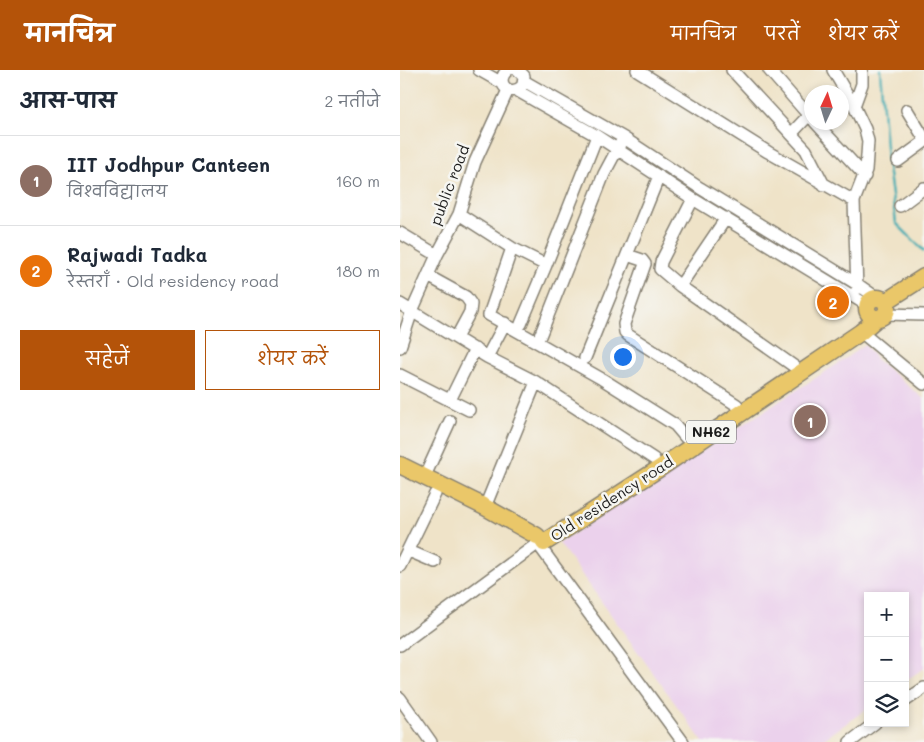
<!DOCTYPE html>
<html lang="hi">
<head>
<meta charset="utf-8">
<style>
  body { margin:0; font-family:Mali,"Playpen Sans Deva",sans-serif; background:#f6f6f7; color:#1f2937 }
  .controls { position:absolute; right:15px; bottom:15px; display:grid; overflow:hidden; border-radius:0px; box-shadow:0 2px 8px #0003 }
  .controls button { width:45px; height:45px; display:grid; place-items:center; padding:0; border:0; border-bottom:1px solid #e0e1e3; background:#fff; color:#1f2937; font:25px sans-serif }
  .compass { position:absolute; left:404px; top:15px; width:45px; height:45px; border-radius:50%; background:#fff; box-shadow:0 2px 8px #0003; rotate:4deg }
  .you { position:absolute; left:222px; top:286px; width:18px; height:18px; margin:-12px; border:4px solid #fff; border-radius:50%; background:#1a73e8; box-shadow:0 0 0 8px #1a73e833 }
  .badge { display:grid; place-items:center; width:32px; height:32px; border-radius:50%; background:#b45309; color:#fff; font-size:16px; font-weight:700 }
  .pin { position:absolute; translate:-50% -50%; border:2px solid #fff; box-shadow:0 1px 5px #0006 }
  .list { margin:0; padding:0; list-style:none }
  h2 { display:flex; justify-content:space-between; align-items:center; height:65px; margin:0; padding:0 20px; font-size:21px }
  h2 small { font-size:16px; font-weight:400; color:#747a83 }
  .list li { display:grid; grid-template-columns:32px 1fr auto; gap:15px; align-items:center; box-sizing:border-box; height:90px; padding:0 20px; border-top:1px solid #e0e1e3 }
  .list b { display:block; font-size:19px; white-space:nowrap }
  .list p { margin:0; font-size:16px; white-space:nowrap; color:#747a83 }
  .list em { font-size:16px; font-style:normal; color:#747a83 }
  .actions { display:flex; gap:10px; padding:15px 20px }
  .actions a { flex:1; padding:11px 0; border:1px solid #b45309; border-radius:0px; text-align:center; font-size:18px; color:#b45309 }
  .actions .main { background:#b45309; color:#fff }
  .icon { flex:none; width:28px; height:28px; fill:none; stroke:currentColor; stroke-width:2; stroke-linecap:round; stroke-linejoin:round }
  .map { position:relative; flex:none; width:524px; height:672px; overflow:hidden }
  header { display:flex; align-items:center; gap:30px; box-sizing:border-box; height:70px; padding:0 25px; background:#b45309; color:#fff }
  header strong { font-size:24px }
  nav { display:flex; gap:28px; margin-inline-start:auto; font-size:18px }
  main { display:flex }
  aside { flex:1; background:#fff }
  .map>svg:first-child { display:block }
  .built { fill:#ebd1ec }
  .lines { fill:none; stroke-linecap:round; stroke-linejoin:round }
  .stream { stroke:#3cadb4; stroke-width:2.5 }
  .minor-casing { stroke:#868072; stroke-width:14 }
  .highway-casing { stroke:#868072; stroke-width:19 }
  .minor { stroke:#fff; stroke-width:11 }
  .highway { stroke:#eac769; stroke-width:16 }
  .labels { text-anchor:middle; stroke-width:5; stroke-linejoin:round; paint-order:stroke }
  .shield { fill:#f6f6f2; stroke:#5d5d5c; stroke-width:1 }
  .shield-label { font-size:14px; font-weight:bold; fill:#1c1c1c }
  .street-label { font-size:15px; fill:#1c1c1c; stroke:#f6f6f2 }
</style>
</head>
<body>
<header>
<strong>मानचित्र</strong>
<nav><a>मानचित्र</a><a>परतें</a><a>शेयर करें</a></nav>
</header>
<main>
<aside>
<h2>आस-पास<small>2 नतीजे</small></h2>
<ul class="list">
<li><span class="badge" style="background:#8d6e63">1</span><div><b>IIT Jodhpur Canteen</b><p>विश्वविद्यालय</p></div><em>160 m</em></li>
<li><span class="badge" style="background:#e8710a">2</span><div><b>Rajwadi Tadka</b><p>रेस्तराँ · Old residency road</p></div><em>180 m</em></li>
</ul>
<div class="actions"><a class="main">सहेजें</a><a>शेयर करें</a></div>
</aside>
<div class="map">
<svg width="524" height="672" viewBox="0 0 524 672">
  <rect width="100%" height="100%" fill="#f6f6f2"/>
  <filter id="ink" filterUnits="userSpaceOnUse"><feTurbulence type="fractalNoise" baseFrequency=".02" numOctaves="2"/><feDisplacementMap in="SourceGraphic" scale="10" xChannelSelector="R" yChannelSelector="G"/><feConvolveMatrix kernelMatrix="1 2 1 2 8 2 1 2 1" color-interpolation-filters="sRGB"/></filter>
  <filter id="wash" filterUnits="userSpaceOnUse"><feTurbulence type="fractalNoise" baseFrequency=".0096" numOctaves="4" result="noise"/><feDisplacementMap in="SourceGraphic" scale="20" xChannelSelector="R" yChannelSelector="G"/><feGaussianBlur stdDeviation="1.12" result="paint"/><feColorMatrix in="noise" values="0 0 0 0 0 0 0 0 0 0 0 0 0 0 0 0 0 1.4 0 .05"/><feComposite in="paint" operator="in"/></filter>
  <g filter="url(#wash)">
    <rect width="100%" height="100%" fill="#efe3c8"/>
    <path class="built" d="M465,274L476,289L524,329V598L505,611V526H468V638L420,672H303L159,473L442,291Z"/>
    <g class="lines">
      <path class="stream" d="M480,0L487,90L496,153L524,181"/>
    </g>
  </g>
  <g filter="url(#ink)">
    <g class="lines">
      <defs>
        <path id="minor" d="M79,0L102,13
          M108,0C93,11 110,30 123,15L124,6L118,0
          M237,0L368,82L454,131
          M332,0L406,80L424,115
          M369,0L412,49
          M433,0L454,36L462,14V0
          M124,11L224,68L300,118L457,214L477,228
          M116,20L197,66L293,129L467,235
          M454,36L465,59L468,71L466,100L454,131L457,219
          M507,40L524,68
          M415,52L465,106
          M391,64L409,45
          M498,91L524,72
          M293,129L261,192L260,199L280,216L395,297
          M500,136L524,118
          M59,144L112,178L146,195
          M0,163L37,185
          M112,178L89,245L202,309L275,355L286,368
          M227,185L242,190L245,194L224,254L225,262L228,265L337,335
          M28,206L66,227L71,234L70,242L56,268
          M280,216L326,148
          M0,234L87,287L136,312L254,389
          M486,244L524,245
          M121,254L146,195L197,66
          M461,262L524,314
          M140,266L204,104L220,74
          M0,277L12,241L37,185L59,144L75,92L108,20
          M87,287L105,253
          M185,288L259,106
          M0,305L69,340
          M50,330L75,279
          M24,408L50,351
          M85,437L136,312
          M141,478L283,672
          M9,481L35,492
          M0,496L35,424
          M0,575L133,477
          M0,628L31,672
          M505,631L524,618
          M450,672L475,653"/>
        <path id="highway" d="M467 238a10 10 0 1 1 20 0a10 10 0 1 1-20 0Z
          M485,232L524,207
          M0,395L85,437L137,466
          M144,473L260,398L461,262L476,249"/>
      </defs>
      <use href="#minor" class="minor-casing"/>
      <use href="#highway" class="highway-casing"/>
      <use href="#minor" class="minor"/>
      <use href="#highway" class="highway"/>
    </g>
  </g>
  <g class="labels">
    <rect class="shield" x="286" y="350.5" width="50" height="23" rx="4"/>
    <g class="shield-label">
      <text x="311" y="367">NH62</text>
    </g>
    <g class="street-label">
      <text transform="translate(50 115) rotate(-69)" y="5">public road</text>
      <text transform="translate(212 429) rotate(-33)" y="5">Old residency road</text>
    </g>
  </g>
</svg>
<div class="controls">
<button>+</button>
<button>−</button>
<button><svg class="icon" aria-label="layers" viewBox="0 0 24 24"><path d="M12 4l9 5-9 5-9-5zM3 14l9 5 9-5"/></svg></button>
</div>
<svg class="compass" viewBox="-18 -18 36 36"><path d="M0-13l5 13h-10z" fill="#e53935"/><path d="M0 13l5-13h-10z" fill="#747a83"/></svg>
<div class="you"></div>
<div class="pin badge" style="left:410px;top:351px;background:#8d6e63">1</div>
<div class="pin badge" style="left:433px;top:232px;background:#e8710a">2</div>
</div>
</main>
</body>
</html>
